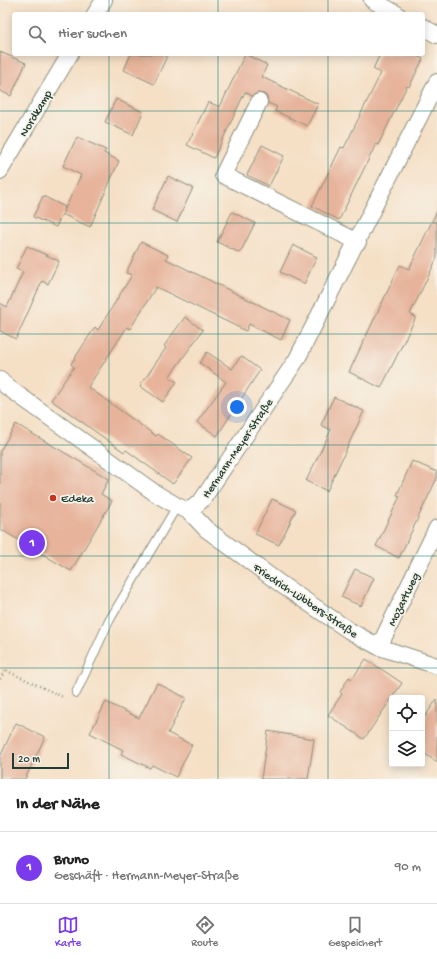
<!DOCTYPE html>
<html lang="de">
<head>
<meta charset="utf-8">
<style>
  body { margin:0; font-family:"Gochi Hand",sans-serif; background:#f6f6f6; color:#222 }
  .controls { position:absolute; right:12px; bottom:12px; display:grid; overflow:hidden; border-radius:4px; box-shadow:0 2px 10px #0003 }
  .controls button { width:36px; height:36px; display:grid; place-items:center; padding:0; border:0; border-bottom:1px solid #e0e0e0; background:#fff; color:#222; font:20px sans-serif }
  .scale { position:absolute; left:12px; bottom:10px; width:57px; box-sizing:border-box; padding-left:4px; border:2px solid #1f3d34; border-top:0; font-size:11px; line-height:14px; white-space:nowrap; color:#1f3d34; -webkit-text-stroke:3px #f7f3e8; paint-order:stroke }
  .you { position:absolute; left:237px; top:407px; width:14px; height:14px; margin:-10px; border:3px solid #fff; border-radius:50%; background:#1a73e8; box-shadow:0 0 0 6px #1a73e833 }
  .badge { display:grid; place-items:center; width:26px; height:26px; border-radius:50%; background:#7c3aed; color:#fff; font-size:13px; font-weight:700 }
  .pin { position:absolute; translate:-50% -50%; border:2px solid #fff; box-shadow:0 1px 4px #0006 }
  .list { margin:0; padding:0; list-style:none }
  h2 { display:flex; justify-content:space-between; align-items:center; height:52px; margin:0; padding:0 16px; font-size:17px }
  h2 small { font-size:13px; font-weight:400; color:#767676 }
  .list li { display:grid; grid-template-columns:26px 1fr auto; gap:12px; align-items:center; box-sizing:border-box; height:72px; padding:0 16px; border-top:1px solid #e0e0e0 }
  .list b { display:block; font-size:15px; white-space:nowrap }
  .list p { margin:0; font-size:13px; white-space:nowrap; color:#767676 }
  .list em { font-size:13px; font-style:normal; color:#767676 }
  .icon { flex:none; width:22px; height:22px; fill:none; stroke:currentColor; stroke-width:2; stroke-linecap:round; stroke-linejoin:round }
  .map { position:relative; flex:none; width:437px; height:779px; overflow:hidden }
  .search { position:absolute; background:#fff; box-shadow:0 2px 10px #0003; left:12px; right:12px; top:12px; height:44px; display:flex; align-items:center; gap:10px; box-sizing:border-box; padding:0 14px; border-radius:4px; color:#767676; font-size:15px }
  .sheet { height:124px; background:#fff }
  nav { display:flex; justify-content:space-around; align-items:center; box-sizing:border-box; height:56px; border-top:1px solid #e0e0e0; background:#fff; font-size:11px; color:#767676 }
  nav a { display:grid; justify-items:center; gap:2px }
  nav .on { color:#7c3aed }
  .map>svg:first-child { display:block }
  .building { fill:#e7b49b }
  .lines { fill:none; stroke-linecap:round; stroke-linejoin:round }
  .service-casing { stroke:#8a8e7c; stroke-width:10 }
  .minor-casing { stroke:#8a8e7c; stroke-width:18 }
  .path { stroke:#8a8e7c; stroke-width:2.5; stroke-dasharray:1 3; stroke-linecap:butt }
  .service { stroke:#fff; stroke-width:8 }
  .minor { stroke:#fff; stroke-width:16 }
  .grid { fill:none; stroke:#0f766e; stroke-width:1; stroke-opacity:0.55 }
  .poi-dot { fill:#c8321e; stroke:#f7f3e8; stroke-width:1.5 }
  .labels { text-anchor:middle; stroke-width:3.5; stroke-linejoin:round; paint-order:stroke }
  .street-label { font-size:12px; fill:#1f3d34; stroke:#f7f3e8 }
  .poi-label { font-size:12px; fill:#1f3d34; stroke:#f7f3e8; text-anchor:start }
</style>
</head>
<body>
<div class="map">
<svg width="437" height="779" viewBox="0 0 437 779">
  <rect width="100%" height="100%" fill="#f7f3e8"/>
  <filter id="ink" filterUnits="userSpaceOnUse"><feTurbulence type="fractalNoise" baseFrequency=".025" numOctaves="2"/><feDisplacementMap in="SourceGraphic" scale="8" xChannelSelector="R" yChannelSelector="G"/><feConvolveMatrix kernelMatrix="1 2 1 2 8 2 1 2 1" color-interpolation-filters="sRGB"/></filter>
  <filter id="wash" filterUnits="userSpaceOnUse"><feTurbulence type="fractalNoise" baseFrequency=".012" numOctaves="4" result="noise"/><feDisplacementMap in="SourceGraphic" scale="16" xChannelSelector="R" yChannelSelector="G"/><feGaussianBlur stdDeviation="0.9" result="paint"/><feColorMatrix in="noise" values="0 0 0 0 0 0 0 0 0 0 0 0 0 0 0 0 0 1.4 0 .05"/><feComposite in="paint" operator="in"/></filter>
  <g filter="url(#wash)">
    <rect width="100%" height="100%" fill="#f5dfc5"/>
    <g id="blocks">
      <path class="building" d="M0,52L26,63L11,96L0,91Z
        M131,54H168L154,84L124,70Z
        M245,54L267,65L262,77L318,104L307,126L275,111L277,107L268,103L267,97L264,94L258,93L252,96L245,92L214,158L187,145L208,102L220,107Z
        M380,54H413L423,59L409,87L407,86L378,145L376,144L339,220L312,206L341,147L344,148L381,73L373,69Z
        M116,99L143,112L133,135L105,122Z
        M77,137L106,150L104,153L119,161L90,227L62,214L56,227L33,217L43,196L65,207L63,213L81,175L63,166Z
        M262,145L284,156L269,186L247,175Z
        M168,176L193,188L177,222L152,210Z
        M437,211V258L410,314L416,317L381,388L349,372L400,265L409,269Z
        M232,212L255,223L240,253L217,242Z
        M141,242L168,255L166,259L290,320L281,340L249,324L246,331L156,287L130,329L127,327L88,387L156,436L158,434L192,458L173,484L126,450L124,452L51,400L74,367L71,364L95,327L98,330L132,275L126,273Z
        M293,245L317,257L304,284L280,272Z
        M27,246L59,261L48,284L42,281L16,339L0,331V303L7,307L23,272L16,269Z
        M185,317L203,330L169,377L177,382L163,402L140,386L166,348L164,346Z
        M207,352L232,369L241,356L260,370L217,436L197,422L226,382L200,363Z
        M334,397L364,411L327,491L306,481L331,430L321,425Z
        M16,424L109,479L101,494L112,501L71,571L0,529V451Z
        M412,461L437,472V478L399,558L376,546L400,496L397,495Z
        M272,499L296,510L279,545L255,534Z
        M355,569L374,578L361,606L341,597Z
        M366,659L402,683L364,739L328,715L342,694L340,692L349,677L352,679Z
        M157,683L186,698L168,733L192,745L176,777L152,765L150,768L121,754L123,750L90,733L106,702L139,718Z
        M437,699V762L422,752V721Z
        M16,723L45,737L25,779H0V757Z
        M268,731L314,739L308,779H261Z"/>
    </g>
  </g>
  <g filter="url(#ink)">
    <use href="#blocks" fill-opacity="0" stroke="#8a8e7c" stroke-width="1"/>
    <g class="lines">
      <defs>
        <path id="service" d="M76,693L109,621L177,506"/>
        <path id="minor" d="M372,0L397,14
          M95,14L104,0
          M423,27L437,35
          M259,102L223,175L358,242
          M0,171L70,54
          M0,380L6,386L155,493L177,506L189,511L202,500L297,359L437,82
          M189,511L206,529L282,585L350,631L379,647L437,666
          M379,647L437,528"/>
      </defs>
      <use href="#service" class="service-casing"/>
      <use href="#minor" class="minor-casing"/>
      <path class="path" d="M0,679L5,670L63,697"/>
      <use href="#service" class="service"/>
      <use href="#minor" class="minor"/>
    </g>
  </g>
  <path class="grid" d="M109,0V14M218,0V14M328,0V14M109,54V779M218,54V779M328,54V779M0,111H437M0,223H437M0,334H437M0,445H437M0,556H437M0,668H437"/>
  <circle class="poi-dot" cx="53" cy="498" r="4"/>
  <g class="labels">
    <g class="street-label">
      <text transform="translate(35 113) rotate(-59)" y="4">Nordkamp</text>
      <text transform="translate(237 448) rotate(-56)" y="4">Hermann-Meyer-Straße</text>
      <text transform="translate(403 599) rotate(-64)" y="4">Mozartweg</text>
      <text transform="translate(306 600) rotate(34)" y="4">Friedrich-Lübbers-Straße</text>
    </g>
    <g class="poi-label">
      <text x="61" y="502">Edeka</text>
    </g>
  </g>
</svg>
<div class="controls">
<button><svg class="icon" aria-label="locate" viewBox="0 0 24 24"><circle cx="12" cy="12" r="6"/><path d="M12 2v4M12 18v4M2 12h4M18 12h4"/></svg></button>
<button><svg class="icon" aria-label="layers" viewBox="0 0 24 24"><path d="M12 4l9 5-9 5-9-5zM3 14l9 5 9-5"/></svg></button>
</div>
<div class="scale">20 m</div>
<div class="you"></div>
<div class="pin badge" style="left:32px;top:543px">1</div>
<div class="search"><svg class="icon" aria-label="search" viewBox="0 0 24 24"><circle cx="10" cy="10" r="6"/><path d="M15 15l6 6"/></svg>Hier suchen</div>
</div>
<section class="sheet">
<h2>In der Nähe<small></small></h2>
<ul class="list">
<li><span class="badge">1</span><div><b>Bruno</b><p>Geschäft · Hermann-Meyer-Straße</p></div><em>90 m</em></li>
</ul>
</section>
<nav>
<a class="on"><svg class="icon" aria-label="map" viewBox="0 0 24 24"><path d="M3 6l6-2 6 2 6-2v14l-6 2-6-2-6 2zM9 4v14M15 6v14"/></svg>Karte</a>
<a><svg class="icon" aria-label="directions" viewBox="0 0 24 24"><path d="M12 3l9 9-9 9-9-9zM9 14v-3h6M13 9l2 2-2 2"/></svg>Route</a>
<a><svg class="icon" aria-label="saved" viewBox="0 0 24 24"><path d="M7 4h10v16l-5-4-5 4z"/></svg>Gespeichert</a>
</nav>
</body>
</html>
